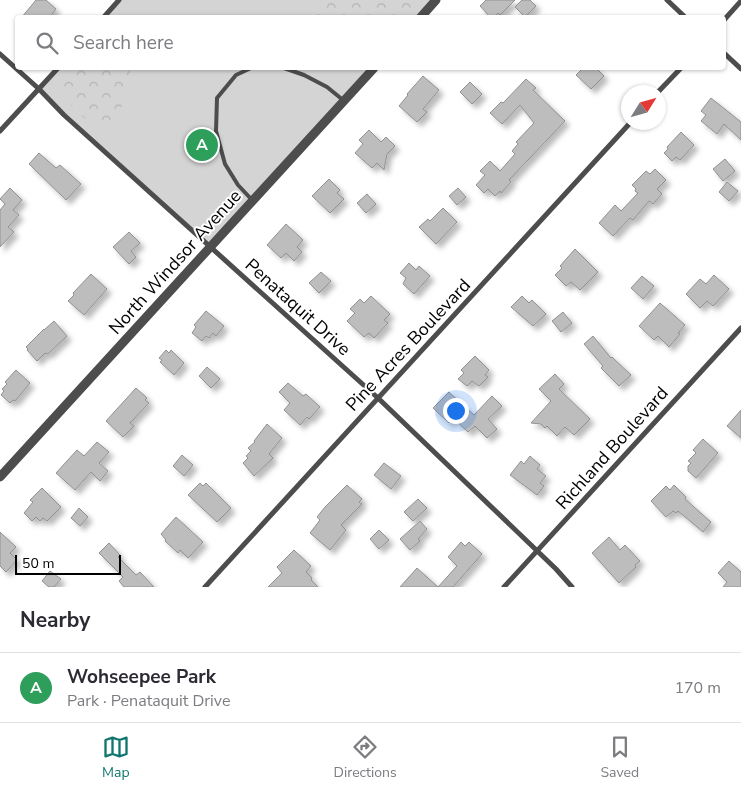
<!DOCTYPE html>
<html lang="en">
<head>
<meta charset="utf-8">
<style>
  body { margin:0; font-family:"Nunito Sans",sans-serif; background:#f7f7f7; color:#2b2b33 }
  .compass { position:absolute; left:621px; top:85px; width:45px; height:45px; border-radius:50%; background:#fff; box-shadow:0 1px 4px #0004; rotate:53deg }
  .scale { position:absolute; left:15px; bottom:12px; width:106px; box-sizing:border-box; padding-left:5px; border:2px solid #000; border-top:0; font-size:14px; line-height:18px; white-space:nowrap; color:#000; -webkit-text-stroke:4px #fff; paint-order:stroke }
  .you { position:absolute; left:455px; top:410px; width:18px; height:18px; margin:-12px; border:4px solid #fff; border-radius:50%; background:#1a73e8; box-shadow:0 0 0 8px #1a73e833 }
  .badge { display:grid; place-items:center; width:32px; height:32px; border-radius:50%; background:#0f766e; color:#fff; font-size:16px; font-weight:700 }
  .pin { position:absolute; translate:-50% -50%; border:2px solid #fff; box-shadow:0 1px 5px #0006 }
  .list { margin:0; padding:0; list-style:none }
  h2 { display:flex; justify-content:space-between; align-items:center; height:65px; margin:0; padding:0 20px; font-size:21px }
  h2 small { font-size:16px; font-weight:400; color:#7c7c81 }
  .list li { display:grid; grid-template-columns:32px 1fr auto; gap:15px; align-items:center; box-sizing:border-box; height:70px; padding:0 20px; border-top:1px solid #e1e1e2 }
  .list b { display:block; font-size:19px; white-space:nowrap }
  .list p { margin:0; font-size:16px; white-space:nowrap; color:#7c7c81 }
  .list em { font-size:16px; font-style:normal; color:#7c7c81 }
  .icon { flex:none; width:28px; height:28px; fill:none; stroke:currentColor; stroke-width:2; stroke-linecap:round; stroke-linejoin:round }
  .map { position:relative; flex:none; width:741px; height:587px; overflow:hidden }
  .search { position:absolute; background:#fff; box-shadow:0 1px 4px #0004; left:15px; right:15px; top:15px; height:55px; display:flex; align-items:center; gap:12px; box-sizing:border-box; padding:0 18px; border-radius:5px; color:#7c7c81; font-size:19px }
  .sheet { height:135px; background:#fff }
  nav { display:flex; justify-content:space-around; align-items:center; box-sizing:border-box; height:70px; border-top:1px solid #e1e1e2; background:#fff; font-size:14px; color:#7c7c81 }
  nav a { display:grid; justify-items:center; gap:2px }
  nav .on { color:#0f766e }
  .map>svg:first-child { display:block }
  .green { fill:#d4d4d4 }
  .forest { fill:url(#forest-crowns) }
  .building { fill:#bdbdbd; stroke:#919191; filter:url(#shadow) }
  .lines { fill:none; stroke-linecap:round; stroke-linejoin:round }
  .service { stroke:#4d4d4d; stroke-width:4 }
  .minor { stroke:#4d4d4d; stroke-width:5 }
  .tertiary { stroke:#4d4d4d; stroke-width:9 }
  .labels { text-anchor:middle; stroke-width:4; stroke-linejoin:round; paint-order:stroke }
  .street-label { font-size:18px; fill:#000; stroke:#fff }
</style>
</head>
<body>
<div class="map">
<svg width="741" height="587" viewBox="0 0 741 587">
  <defs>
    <pattern id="forest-crowns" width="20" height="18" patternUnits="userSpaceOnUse" patternTransform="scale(1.25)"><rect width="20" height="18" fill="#d4d4d4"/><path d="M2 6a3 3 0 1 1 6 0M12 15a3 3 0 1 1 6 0" fill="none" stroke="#b4b4b4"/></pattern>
    <filter id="shadow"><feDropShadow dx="4.5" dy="4.5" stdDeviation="2.5" flood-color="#0004"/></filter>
  </defs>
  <rect width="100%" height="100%" fill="#fff"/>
  <path class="green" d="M119,0H436L420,17L103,18Z
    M58,68H375L211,247L39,89Z"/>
  <path class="forest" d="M314,0H418L402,17H310L320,6Z
    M74,68H131L126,93L123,100L120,114L117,119L113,122L107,123L103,126L97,127L93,126C83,116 59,98 59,84Z"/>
  <path class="building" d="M36,0H46L56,9L49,18H21Z
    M486,0H515L500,15L498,13L494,18H491L480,6Z
    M522,0H530L536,6L525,17L515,7Z
    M583,68H596L604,76L591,89L576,75Z
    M423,76L439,90L423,109L427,112L417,122L399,106L408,95L407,94Z
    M526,79L536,88L533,90L565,121L509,180L511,182L501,193L500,191L495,196L488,189L484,193L476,185L485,175L480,171L490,161L500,171L515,154L512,151L518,144L516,142L534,123L520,105L502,124L490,113L501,102L503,103Z
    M470,82L482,94L472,104L460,92Z
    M711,98L741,122V140L724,124L717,134L701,121L706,115L701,111Z
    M369,130L381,142L386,137L395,146L387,154L384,170L377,163L372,168L355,153L363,144L359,140Z
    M681,132L694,145L680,160L676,157L672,161L664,153L668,149L667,147Z
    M39,153L56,168L60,165L81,184L66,200L29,164Z
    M725,159L735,171L723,181L713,169Z
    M655,169L666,180L657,189L662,194L653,204L649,201L633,220L630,218L613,236L599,223L615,205L621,211L638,193L635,191L636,189L632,185L646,171L650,174Z
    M329,179L340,190L337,193L344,199L330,213L312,196Z
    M727,182L738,191L729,201L719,192Z
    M10,188L22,200L13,210L19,215L8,227L14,232L0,247V210L5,204L0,199Z
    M458,188L466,197L457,205L449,196Z
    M367,194L376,204L366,213L357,203Z
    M443,208L457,222L436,244L419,227L428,219L430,221Z
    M286,224L303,240L297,247L302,252L294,261L286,253L281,258L267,245Z
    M129,232L140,243L131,251L136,257L129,264L113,247Z
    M575,249L598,272L580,290L571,282L566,286L555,275L562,268L560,266Z
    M409,263L416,270L419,266L430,276L414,294L403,284L406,278L400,273Z
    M321,272L331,281L319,293L309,283Z
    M91,274L107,289L84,315L68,301L74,295L73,293Z
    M714,275L729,289L713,306L707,301L700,308L686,294L700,279L706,284Z
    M642,276L654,286L643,299L631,288Z
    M371,296L390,314L384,320L388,323L374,338L369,333L364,337L347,321L355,313L350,309L360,299L364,303Z
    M522,296L529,303L532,300L546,314L533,326L511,307Z
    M660,303L685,325L678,333L680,334L669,347L658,336L654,340L639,326Z
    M206,311L224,326L216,336L213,333L209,338L206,336L202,341L192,333L196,327L194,325Z
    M563,312L572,323L561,332L552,321Z
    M54,321L67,336L48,354L45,353L37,361L27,350L28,349L26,347L44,329V330Z
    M593,336L611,358L612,357L631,375L619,386L601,368L603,366L584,344Z
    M166,350L169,353L171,350L184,363L174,375L160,362L162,360L159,358Z
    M475,356L489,370L485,375L488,377L479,386L472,381L467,386L458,379L464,373L461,370Z
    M207,367L220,379L211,388L199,376Z
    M16,370L30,383L15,401L13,400L10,403L1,395L4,391L2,389L7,384L5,382Z
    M555,374L564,384L559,389L590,419L574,435L565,427L557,436L547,426L545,428L541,424L531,423L551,401L539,389Z
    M288,383L303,396L306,394L320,407L309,419L307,417L300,425L284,410L290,403L279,392Z
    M136,388L147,398L145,400L149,403L130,423L134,426L123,437L106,421Z
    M449,392L474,415L492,396L502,406L488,419L497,429L487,438L475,426L468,432L454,419L449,423L433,408Z
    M741,410V438L727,426Z
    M267,424L282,438L269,454L273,458L254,476L243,463L248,458L246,456L251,451L248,448L255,442L254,441Z
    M703,439L718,453L696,478L688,471V466L691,463L688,461L696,453L693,450Z
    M97,442L109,452L99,463L108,471L100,481L91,472L75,490L56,473L77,450L84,456Z
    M182,455L193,465L184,476L173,466Z
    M530,456L540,465L537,469L546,476L540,483L544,486L537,495L510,475L521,461L524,464Z
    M384,463L401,476L391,489L374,475Z
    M200,483L203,486L206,483L231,508L217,522L188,495Z
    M347,485L362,499L359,502L362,504L341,525L346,530L330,550L310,533L320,520L317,517L325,507Z
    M674,485L686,497L685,499L711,522L703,532L678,511L676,513L673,511L666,517L651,501L666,486L670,490Z
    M42,488L61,507L47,521L43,518L40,521L36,517L32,521L24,513L33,502L30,500Z
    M418,499L427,508L413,521L404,512Z
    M79,508L88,517L80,526L71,518Z
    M176,517L203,542L188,558L180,550L178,553L165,541L166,540L161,534Z
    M420,521L427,529L418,539L420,541L410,550L400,539Z
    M379,530L389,540L379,549L370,539Z
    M0,532L16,547L10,553L17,560L6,572L0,566Z
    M609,537L620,550L625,545L640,561L635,565L636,567L619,583L592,553Z
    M461,542L465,546L469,542L482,554L453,587H400L417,568L438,587L457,566L448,557Z
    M109,543L120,555L118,557L136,575L140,572L154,587H124L119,581L123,577L99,553Z
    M294,550L311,566L306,572L312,578L311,580L318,587H268L282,573L277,567Z
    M729,561L741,572V587H723L727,582L718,573Z
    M50,571L61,579L54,587H49L42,581Z"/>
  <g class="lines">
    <path class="service" d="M251,68L236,75L217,98L216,131L225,164L238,185L253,201
      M284,68L304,75L327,87L343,100"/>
    <path class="minor" d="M667,0L686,18
      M103,18L119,0
      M724,20L741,1
      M724,53L741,69
      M0,54L39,89L64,115L378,398L556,569L572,587
      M658,92L681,68
      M0,131L58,68
      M205,587L631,122
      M504,587L741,328"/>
    <path class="tertiary" d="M420,18L436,0
      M0,477L374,68"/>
  </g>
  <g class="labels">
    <g class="street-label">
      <text transform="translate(175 262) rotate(-48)" y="6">North Windsor Avenue</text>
      <text transform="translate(298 307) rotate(42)" y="6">Penataquit Drive</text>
      <text transform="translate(408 345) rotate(-47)" y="6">Pine Acres Boulevard</text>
      <text transform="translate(612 448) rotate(-48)" y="6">Richland Boulevard</text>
    </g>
  </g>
</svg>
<svg class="compass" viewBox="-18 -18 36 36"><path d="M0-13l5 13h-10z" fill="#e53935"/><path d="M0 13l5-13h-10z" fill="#7c7c81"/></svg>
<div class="scale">50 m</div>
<div class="you"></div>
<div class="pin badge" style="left:202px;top:145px;background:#2e9e5b">A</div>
<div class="search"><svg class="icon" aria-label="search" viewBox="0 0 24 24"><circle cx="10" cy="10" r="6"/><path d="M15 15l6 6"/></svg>Search here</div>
</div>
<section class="sheet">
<h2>Nearby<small></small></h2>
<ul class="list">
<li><span class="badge" style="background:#2e9e5b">A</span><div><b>Wohseepee Park</b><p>Park · Penataquit Drive</p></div><em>170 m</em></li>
</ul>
</section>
<nav>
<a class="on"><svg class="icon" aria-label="map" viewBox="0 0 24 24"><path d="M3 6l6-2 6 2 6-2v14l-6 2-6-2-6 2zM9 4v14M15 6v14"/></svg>Map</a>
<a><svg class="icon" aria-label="directions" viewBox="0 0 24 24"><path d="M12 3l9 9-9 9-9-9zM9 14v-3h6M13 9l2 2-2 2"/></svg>Directions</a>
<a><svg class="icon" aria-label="saved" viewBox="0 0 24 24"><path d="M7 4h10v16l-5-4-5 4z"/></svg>Saved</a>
</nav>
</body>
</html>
